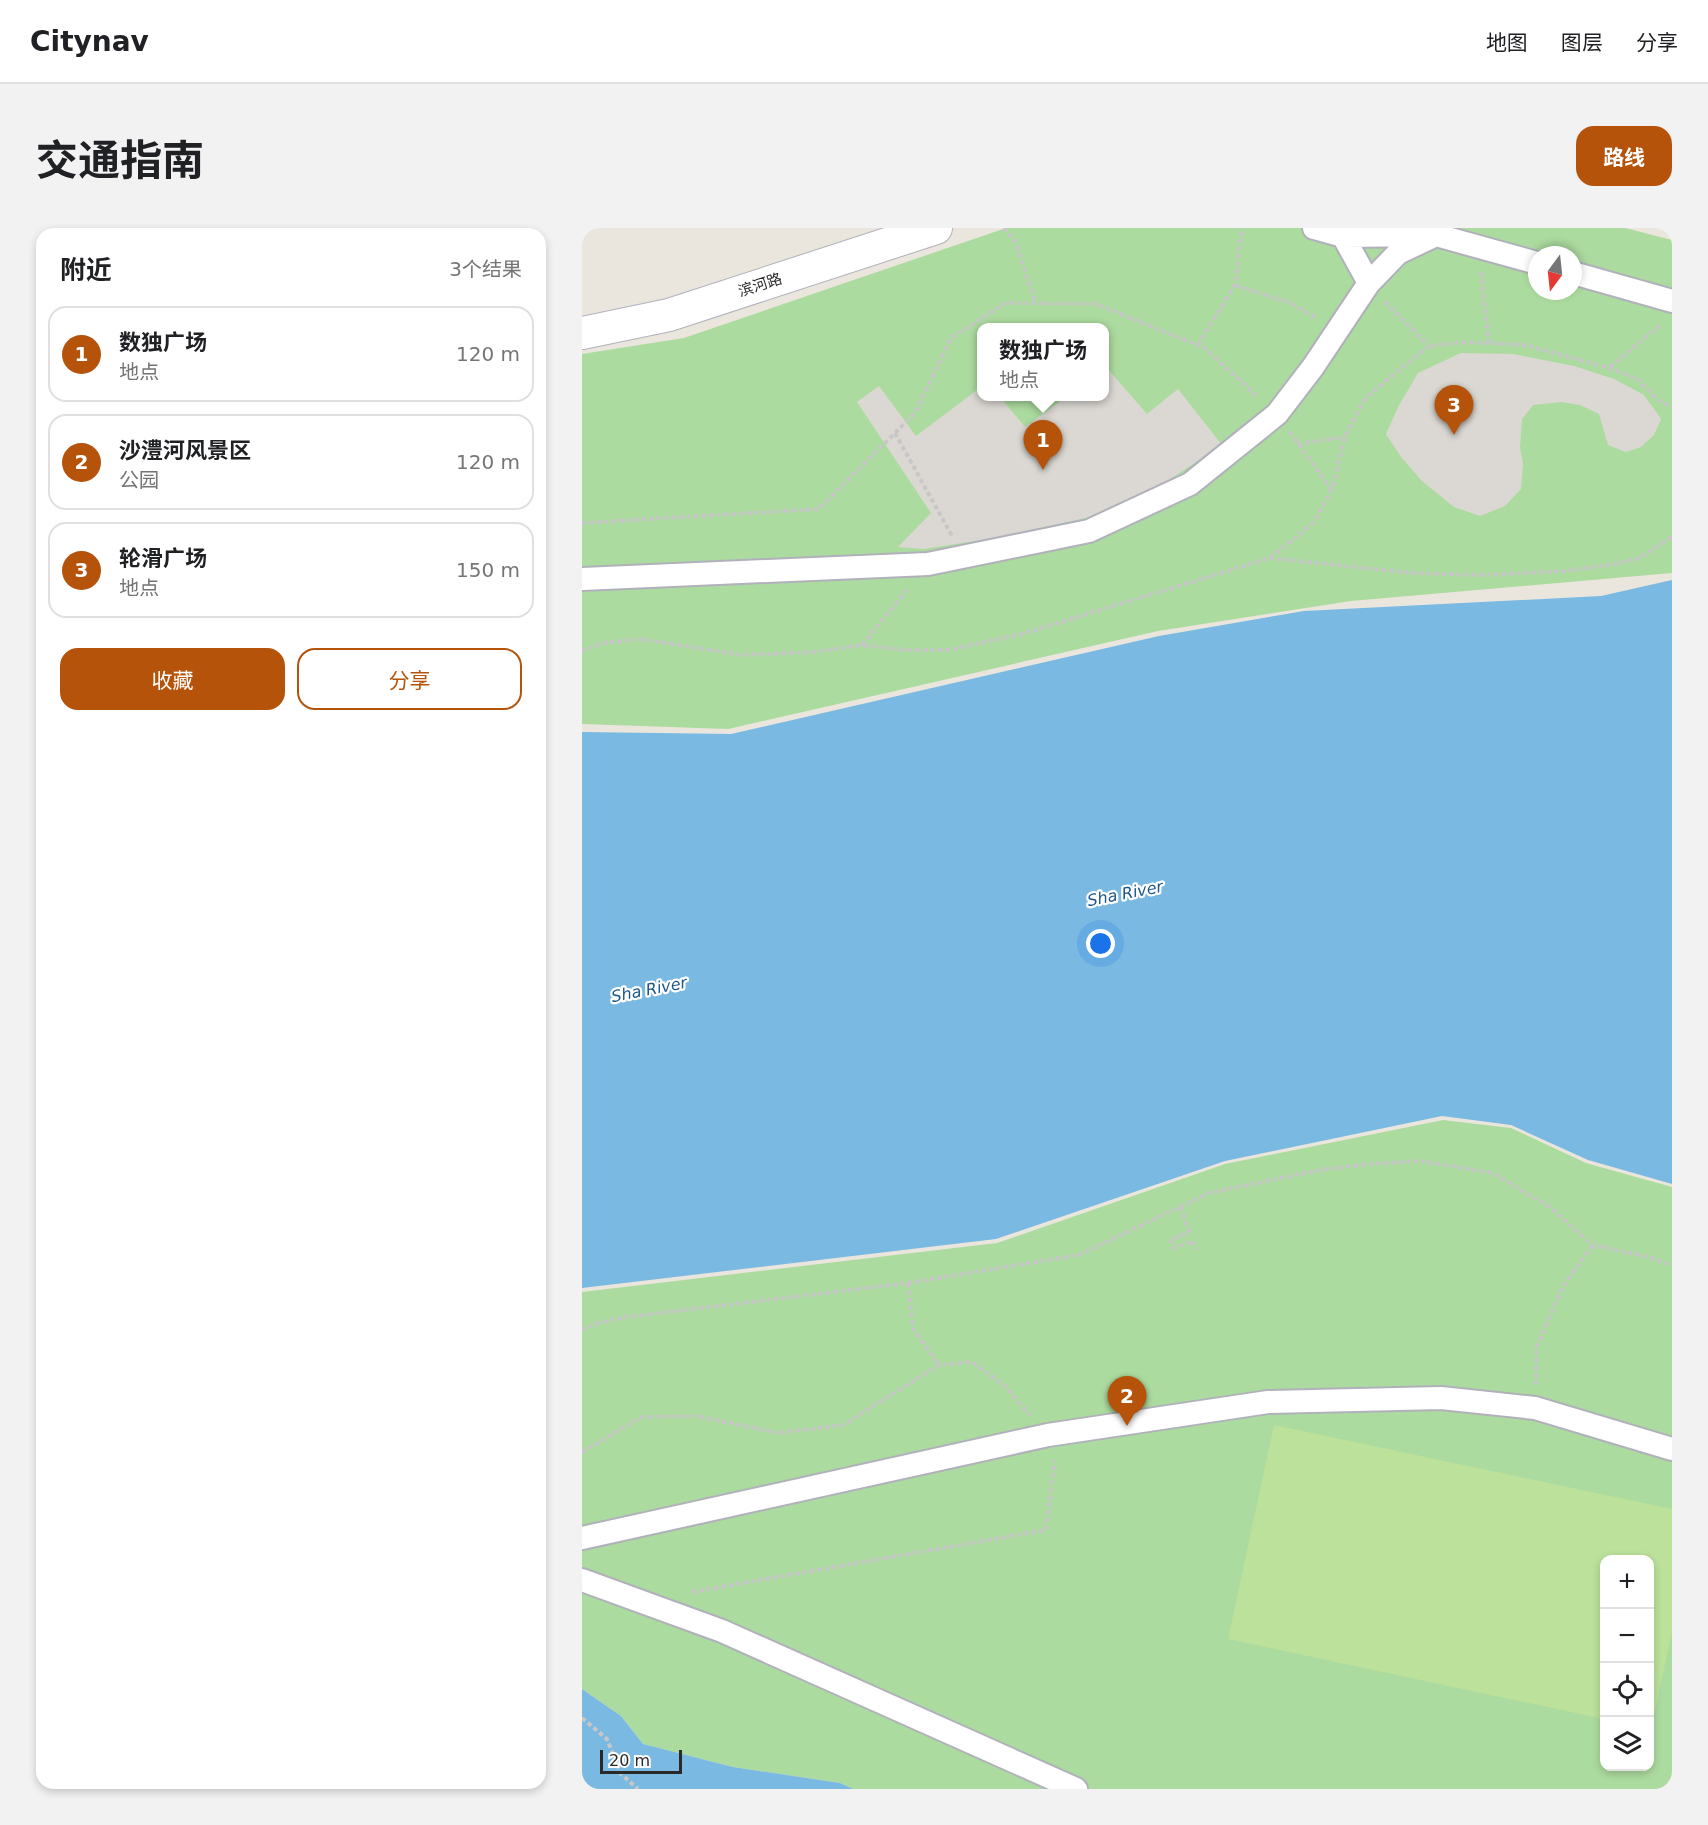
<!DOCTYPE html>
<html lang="zh">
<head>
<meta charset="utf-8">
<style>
  body { margin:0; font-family:"DejaVu Sans","Noto Sans SC",sans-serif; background:#f2f2f2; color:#202124 }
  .controls { position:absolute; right:18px; bottom:18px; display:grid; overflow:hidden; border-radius:12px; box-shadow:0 3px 9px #0003 }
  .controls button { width:54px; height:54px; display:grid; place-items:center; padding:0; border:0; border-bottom:2px solid #e0e0e0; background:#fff; color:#202124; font:30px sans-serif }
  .compass { position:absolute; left:946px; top:18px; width:54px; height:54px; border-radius:50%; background:#fff; box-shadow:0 3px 9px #0003; rotate:195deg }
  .scale { position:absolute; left:18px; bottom:15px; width:82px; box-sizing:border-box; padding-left:6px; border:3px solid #292929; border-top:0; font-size:16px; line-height:21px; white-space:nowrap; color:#292929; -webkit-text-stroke:4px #fff; paint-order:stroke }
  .you { position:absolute; left:519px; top:716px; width:21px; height:21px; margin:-15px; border:4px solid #fff; border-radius:50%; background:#1a73e8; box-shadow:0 0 0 9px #1a73e833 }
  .badge { display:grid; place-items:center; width:39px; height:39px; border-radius:50%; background:#b45309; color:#fff; font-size:20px; font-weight:700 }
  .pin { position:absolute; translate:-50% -50px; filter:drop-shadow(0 2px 3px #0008) }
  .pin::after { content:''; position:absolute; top:32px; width:21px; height:18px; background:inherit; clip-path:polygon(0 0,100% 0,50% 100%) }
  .popup { position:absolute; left:395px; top:95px; width:132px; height:78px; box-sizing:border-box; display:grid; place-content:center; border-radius:12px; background:#fff; filter:drop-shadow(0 2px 4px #0005); font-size:20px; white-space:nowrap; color:#757577 }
  .popup b { font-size:22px; color:#202124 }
  .popup::after { content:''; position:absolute; left:50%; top:100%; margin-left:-12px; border:12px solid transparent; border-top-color:#fff }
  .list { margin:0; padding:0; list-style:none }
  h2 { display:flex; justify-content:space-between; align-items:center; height:78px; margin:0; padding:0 24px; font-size:26px }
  h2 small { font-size:20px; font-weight:400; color:#757577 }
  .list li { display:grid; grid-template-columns:39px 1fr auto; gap:18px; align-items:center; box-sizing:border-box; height:96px; margin:0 12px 12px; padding:0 12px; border:2px solid #e0e0e0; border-radius:18px }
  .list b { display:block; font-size:22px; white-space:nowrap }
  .list p { margin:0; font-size:20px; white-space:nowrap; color:#757577 }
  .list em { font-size:20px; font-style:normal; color:#757577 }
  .actions { display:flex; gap:12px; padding:18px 24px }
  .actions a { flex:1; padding:14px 0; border:2px solid #b45309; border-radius:18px; text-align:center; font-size:21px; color:#b45309 }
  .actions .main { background:#b45309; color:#fff }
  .icon { flex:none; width:33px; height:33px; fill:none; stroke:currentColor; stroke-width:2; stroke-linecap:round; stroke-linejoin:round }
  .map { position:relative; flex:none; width:1090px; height:1561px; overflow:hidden; border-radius:18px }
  header { display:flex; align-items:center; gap:36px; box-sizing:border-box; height:84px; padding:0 30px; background:#fff; border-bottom:2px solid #e0e0e0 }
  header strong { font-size:28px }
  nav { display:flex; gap:33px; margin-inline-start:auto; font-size:21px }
  .intro { display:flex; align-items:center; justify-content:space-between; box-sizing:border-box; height:144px; padding:0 36px }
  h1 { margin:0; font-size:42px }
  .button { padding:15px 27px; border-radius:18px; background:#b45309; color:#fff; font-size:21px; font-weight:700 }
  main { display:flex; gap:36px; padding:0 36px }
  aside { flex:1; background:#fff; border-radius:18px; box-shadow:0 3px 9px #0003 }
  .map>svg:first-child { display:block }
  .green { fill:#acdb9f; fill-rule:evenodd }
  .pitch { fill:#bbe19b }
  .plaza { fill:#dbd8d3 }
  .water { fill:#7ab9e1 }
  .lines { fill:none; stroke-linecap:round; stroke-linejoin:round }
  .street-casing { stroke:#b0b1bb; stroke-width:26 }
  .secondary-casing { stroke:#b0b1bb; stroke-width:34 }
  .path { stroke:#c7c7c7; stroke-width:4; stroke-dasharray:4.5 3; stroke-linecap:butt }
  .street { stroke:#fff; stroke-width:22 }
  .secondary { stroke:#fff; stroke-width:32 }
  .labels { text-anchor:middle; stroke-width:4.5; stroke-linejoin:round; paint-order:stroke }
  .street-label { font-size:15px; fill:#292929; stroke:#fff }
  .water-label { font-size:16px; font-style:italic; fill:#1b578b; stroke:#fff }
</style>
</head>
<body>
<header>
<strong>Citynav</strong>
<nav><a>地图</a><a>图层</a><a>分享</a></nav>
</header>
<div class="intro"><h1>交通指南</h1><a class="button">路线</a></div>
<main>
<aside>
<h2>附近<small>3个结果</small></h2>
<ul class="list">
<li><span class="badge">1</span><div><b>数独广场</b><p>地点</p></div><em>120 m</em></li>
<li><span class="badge">2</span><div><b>沙澧河风景区</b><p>公园</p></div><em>120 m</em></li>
<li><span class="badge">3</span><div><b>轮滑广场</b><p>地点</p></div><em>150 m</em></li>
</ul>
<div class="actions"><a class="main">收藏</a><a>分享</a></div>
</aside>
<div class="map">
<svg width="1090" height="1561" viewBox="0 0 1090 1561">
  <rect width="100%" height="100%" fill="#eae6dd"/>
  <path class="green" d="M424,0H1043L1090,12V345L769,373L576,403L146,501L0,496V126L102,110ZM955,27H991V63H955ZM400,100H522V168H400Z
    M861,892L929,900L1004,935L1090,959V1561H271L258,1555L151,1539L61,1516L39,1488L0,1461V1064L415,1015L643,936ZM1023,1332H1068V1538H1023Z"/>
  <path class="pitch" d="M692,1197L1090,1281V1403L1069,1501L1068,1500V1332H1023L1022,1491L646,1411Z"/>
  <path class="plaza" d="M879,125L931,126L992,138L1032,151L1062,167L1079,191L1072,207L1059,219L1044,224L1026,217L1017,186L998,177L980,174L951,177L940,191L938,220L941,235L939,261L923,278L898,288L872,279L840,253L819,229L804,206L816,179L836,145Z
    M524,139L565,186L596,161L640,217L564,267L508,289L413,310L341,321L316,319L349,285L275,174L297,158L334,208L399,159L400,168L418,169L443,199L484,169L522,168Z"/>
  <path class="water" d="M1090,352V956L1006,932L929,897L860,888L643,933L414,1011L0,1060V504L149,506L577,408L722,383L1019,368Z
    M0,1461L39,1488L61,1516L151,1539L258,1555L271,1561H0Z"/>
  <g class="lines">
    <defs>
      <path id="street" d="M732,0L761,8L787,55
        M761,8L846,7
        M991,45L1090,73
        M0,351L346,336L507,303L608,256L695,186L731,139L787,55L816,25L854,7L955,35
        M0,1310L466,1207L686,1174L859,1170L953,1180L1090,1221
        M0,1352L140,1403L494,1561"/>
      <path id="secondary" d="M0,105L87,87L354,0"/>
    </defs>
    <use href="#street" class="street-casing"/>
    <use href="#secondary" class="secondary-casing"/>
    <path class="path" d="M422,0L433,12L454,75
      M899,44L907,115
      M653,57L709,75L734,90
      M803,74L847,118
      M616,117L653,57L660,0
      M1028,139L1080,96
      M708,204L750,262
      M313,205L370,308
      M716,216L763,209
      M0,295L237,281L333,185L369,110L424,75L514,76L623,120L677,170
      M688,330L731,295L750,262L763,209L784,169L847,118L884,114L943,117L1027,140L1056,151L1076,172L1090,179
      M280,417L325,362
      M0,423L22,415L58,411L160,427L232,424L280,417L324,422H366L440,406L688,330L830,345L900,347L983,343L1027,337L1058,330L1090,309
      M599,979L607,1004L589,1012L592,1020L611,1013L614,1022
      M326,1055L331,1100L357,1137
      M0,1102L16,1095L45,1089L326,1055L497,1027L627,965L738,942L788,936L838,933L911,945L969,980L1011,1017L1066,1029L1090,1037
      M954,1157L955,1118L981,1058L1011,1017
      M0,1224L60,1189L114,1188L196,1205L261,1197L357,1137L390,1134L422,1157L448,1187
      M110,1364L464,1302L473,1232
      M0,1490L25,1511L39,1546L56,1561"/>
    <use href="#street" class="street"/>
    <use href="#secondary" class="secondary"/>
  </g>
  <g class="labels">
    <g class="street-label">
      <text transform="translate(178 57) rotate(-18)" y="5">滨河路</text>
    </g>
    <g class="water-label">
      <text transform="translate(543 665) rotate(-11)" y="6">Sha River</text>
      <text transform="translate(67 761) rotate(-11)" y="6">Sha River</text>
    </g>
  </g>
</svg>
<div class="controls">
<button>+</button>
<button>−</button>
<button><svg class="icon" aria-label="locate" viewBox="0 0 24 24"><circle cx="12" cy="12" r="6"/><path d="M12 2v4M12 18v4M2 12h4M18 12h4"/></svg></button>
<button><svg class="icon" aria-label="layers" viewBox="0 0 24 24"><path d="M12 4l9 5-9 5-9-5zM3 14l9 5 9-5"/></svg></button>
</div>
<svg class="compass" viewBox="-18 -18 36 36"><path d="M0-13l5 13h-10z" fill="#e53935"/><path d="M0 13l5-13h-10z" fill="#757577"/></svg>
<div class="scale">20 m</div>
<div class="you"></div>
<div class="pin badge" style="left:461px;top:242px">1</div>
<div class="popup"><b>数独广场</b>地点</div>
<div class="pin badge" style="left:545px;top:1198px">2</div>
<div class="pin badge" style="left:872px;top:207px">3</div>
</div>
</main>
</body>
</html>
